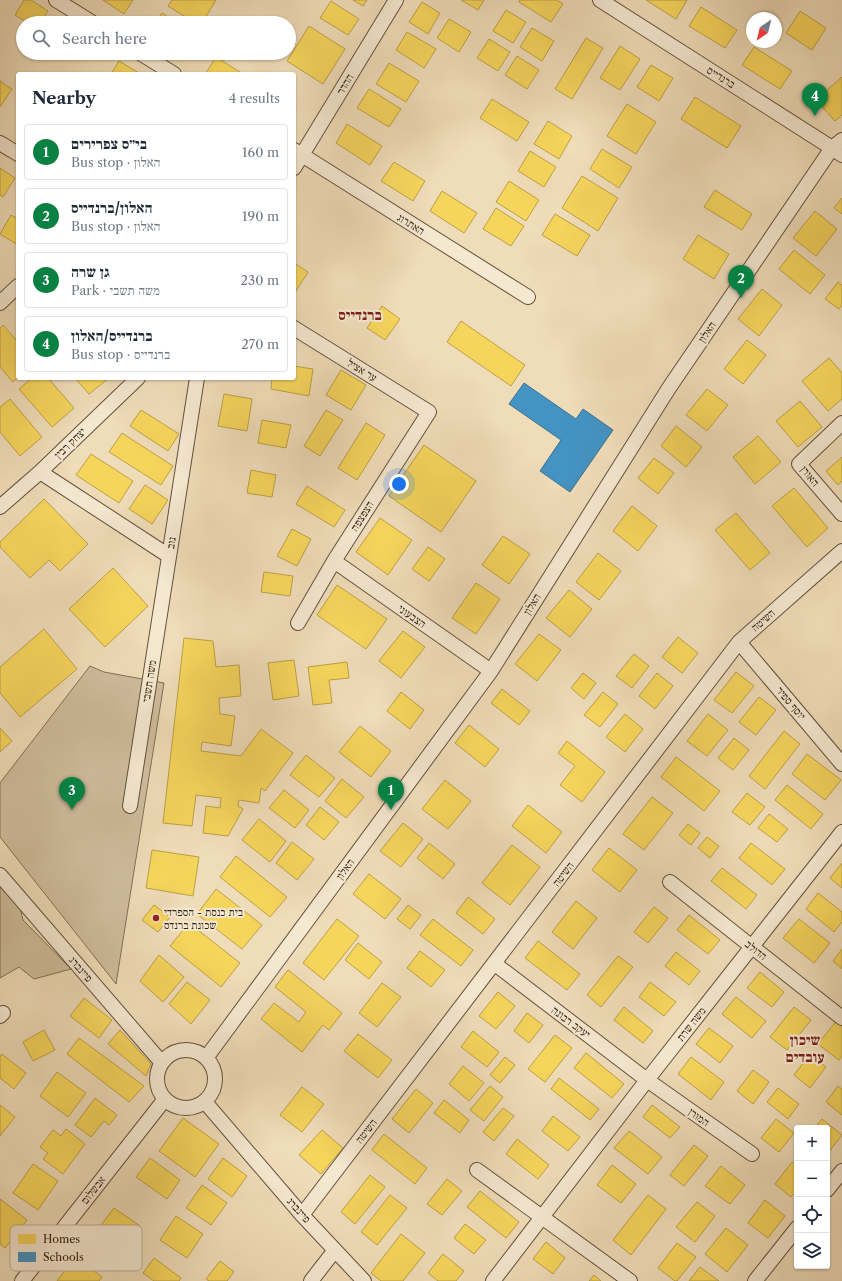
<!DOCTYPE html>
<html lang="en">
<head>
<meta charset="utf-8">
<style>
  body { margin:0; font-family:"Libre Caslon Text","Frank Ruhl Libre",serif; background:#f2f2f3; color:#1f2937 }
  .controls { position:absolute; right:12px; bottom:12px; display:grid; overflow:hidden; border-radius:4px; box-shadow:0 1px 3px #0004 }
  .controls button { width:36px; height:36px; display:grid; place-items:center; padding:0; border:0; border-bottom:1px solid #e0e1e3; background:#fff; color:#1f2937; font:20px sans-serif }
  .compass { position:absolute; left:746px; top:12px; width:36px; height:36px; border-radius:50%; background:#fff; box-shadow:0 1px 3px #0004; rotate:215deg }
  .you { position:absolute; left:399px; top:484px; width:14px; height:14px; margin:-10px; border:3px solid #fff; border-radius:50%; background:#1a73e8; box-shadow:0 0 0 6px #1a73e833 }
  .badge { display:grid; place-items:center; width:26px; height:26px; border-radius:50%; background:#0b8043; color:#fff; font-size:13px; font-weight:700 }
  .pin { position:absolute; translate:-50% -33px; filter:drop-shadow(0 1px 2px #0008) }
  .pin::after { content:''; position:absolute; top:21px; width:14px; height:12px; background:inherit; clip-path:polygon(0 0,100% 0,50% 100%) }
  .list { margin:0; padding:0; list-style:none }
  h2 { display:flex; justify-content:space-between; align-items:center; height:52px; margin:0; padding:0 16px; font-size:17px }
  h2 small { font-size:13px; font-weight:400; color:#747a83 }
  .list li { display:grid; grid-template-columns:26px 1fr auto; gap:12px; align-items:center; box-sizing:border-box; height:56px; margin:0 8px 8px; padding:0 8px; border:1px solid #e0e1e3; border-radius:4px }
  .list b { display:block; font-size:15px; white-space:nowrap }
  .list p { margin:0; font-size:13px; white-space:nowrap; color:#747a83 }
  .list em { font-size:13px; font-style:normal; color:#747a83 }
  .icon { flex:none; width:22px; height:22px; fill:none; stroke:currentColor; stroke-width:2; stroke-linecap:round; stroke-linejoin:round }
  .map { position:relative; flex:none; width:842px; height:1281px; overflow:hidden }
  .search { position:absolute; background:#fff; box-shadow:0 1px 3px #0004; left:16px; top:16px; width:280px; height:44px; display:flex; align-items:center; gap:10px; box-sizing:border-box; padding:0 14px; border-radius:22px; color:#747a83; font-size:15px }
  .panel { position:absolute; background:#fff; box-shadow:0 1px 3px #0004; left:16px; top:72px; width:280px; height:308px; border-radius:4px }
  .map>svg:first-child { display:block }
  .green { fill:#cfbd9c; stroke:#827057 }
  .homes { fill:#f6d55c; stroke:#bca046 }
  .schools { fill:#4393c3; stroke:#3e718e }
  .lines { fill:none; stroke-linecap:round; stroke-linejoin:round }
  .minor-casing { stroke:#63513c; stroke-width:16 }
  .minor { stroke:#f5e8d1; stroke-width:14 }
  .poi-dot { fill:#8f2418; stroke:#f5e8d1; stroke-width:1.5 }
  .labels { text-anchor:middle; stroke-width:4; stroke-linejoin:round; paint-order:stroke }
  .street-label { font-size:11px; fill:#342312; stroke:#f5e8d1 }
  .poi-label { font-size:11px; fill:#342312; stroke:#f5e8d1; text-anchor:start }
  .district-label { font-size:15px; font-weight:bold; fill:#7a1f14; stroke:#f5e8d1 }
  .key { fill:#f5e8d1; stroke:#bbad98; stroke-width:1 }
  .key-label { font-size:11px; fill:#342312 }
</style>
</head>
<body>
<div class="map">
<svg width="842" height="1281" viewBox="0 0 842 1281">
  <rect width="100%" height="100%" fill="#efdcb8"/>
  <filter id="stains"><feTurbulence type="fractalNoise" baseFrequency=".005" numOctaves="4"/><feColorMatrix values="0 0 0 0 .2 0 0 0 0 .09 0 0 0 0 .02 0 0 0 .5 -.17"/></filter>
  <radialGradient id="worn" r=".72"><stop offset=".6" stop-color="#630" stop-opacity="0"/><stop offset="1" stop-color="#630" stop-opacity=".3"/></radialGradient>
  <path class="green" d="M90,666L104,672L164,683L116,984L0,837V783Z
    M0,886L20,907L23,920L71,969L34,979L19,967L0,978Z"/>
  <path class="homes" d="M24,0H31L48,11L40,23H28L15,15Z
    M103,0H133L124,14Z
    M172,0H216L202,23H195L168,6Z
    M353,0H367L363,6Z
    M461,0H484L478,10Z
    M520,0H557L563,4L551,22L519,2Z
    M646,0H687L676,19Z
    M331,1L359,19L348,35L320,18Z
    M422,2L440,13L428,34L409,22Z
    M701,7L737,30L725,48L689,26Z
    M506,10L526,22L513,43L493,31Z
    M800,11L826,28L812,50L786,33Z
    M162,13L177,23H155Z
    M449,19L471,32L459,52L437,38Z
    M309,26L345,49L323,84L287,61Z
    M532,28L554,41L542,61L520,47Z
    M407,32L436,49L424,68L396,50Z
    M586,38L603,48L572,99L555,89Z
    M489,39L510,52L498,71L477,58Z
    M620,46L640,59L620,90L600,78Z
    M754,47L792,71L780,89L742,65Z
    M172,53H188L183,60Z
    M517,56L539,70L527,89L505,75Z
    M216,57L243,74H208L206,73Z
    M119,61L139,73V74H111Z
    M389,63L419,81L406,102L376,84Z
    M651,65L673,78L659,101L637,87Z
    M842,77V115L835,121L816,100Z
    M0,81L12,89L0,107Z
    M369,89L401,109L389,127L357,108Z
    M695,97L741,126L727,148L681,119Z
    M492,99L529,122L517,141L480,118Z
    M627,104L656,122L636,154L607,136Z
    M548,121L572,136L559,159L534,144Z
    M347,124L382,146L370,165L336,143Z
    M602,149L632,167L619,188L590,169Z
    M530,151L556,167L544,187L518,171Z
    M394,162L425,181L413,201L381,181Z
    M0,168L15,178L3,197L0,195Z
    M582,176L618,198L598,231L562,208Z
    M509,181L539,200L526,221L496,202Z
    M715,190L752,214L742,230L704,207Z
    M442,191L477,213L464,233L430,211Z
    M842,198V214L834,208Z
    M496,208L524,226L511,246L483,229Z
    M815,211L837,229L816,256L793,238Z
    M555,214L590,235L577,256L542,235Z
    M11,215L18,219V245L0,234Z
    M698,235L729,254L714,279L683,259Z
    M794,250L825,275L810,294L779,269Z
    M294,263L308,272L294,294Z
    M838,282L842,285V305L839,309L825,299Z
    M762,289L782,305L759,336L738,319Z
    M382,306L400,319L385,340L367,328Z
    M461,321L525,365L511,386L447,342Z
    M3,325L18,342V377L13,382L0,367V328Z
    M747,340L766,355L743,384L724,369Z
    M829,358L842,373V399L828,411L802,381Z
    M294,366L313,369L309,396L271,389L272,378H294Z
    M341,370L366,385L351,410L326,395Z
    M32,378H48L74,408L52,427L19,389Z
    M75,378H109L89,394Z
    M707,389L728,405L707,431L686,415Z
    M224,394L252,399L247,431L218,426Z
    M10,399L42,437L20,456L0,432V407Z
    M800,401L822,427L798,447L776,421Z
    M141,410L179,434L168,451L130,426Z
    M326,410L343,420L320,456L304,446Z
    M262,420L291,425L286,448L258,443Z
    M366,423L385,435L357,480L338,468Z
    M676,426L702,447L686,467L661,446Z
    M122,433L173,466L161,485L109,452Z
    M758,436L781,462L755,484L733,457Z
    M424,445L476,481L441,532L389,496Z
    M91,454L133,481L119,503L76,475Z
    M842,457V481L838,485L826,471Z
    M654,458L674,473L658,494L638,478Z
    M251,470L276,475L272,497L247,493Z
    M145,485L168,500L152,524L129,509Z
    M307,486L345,510L334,527L296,504Z
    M794,488L828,528L807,547L772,506Z
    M44,499L88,544L60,571L49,560L30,578L0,547V542Z
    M632,506L657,526L638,551L613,531Z
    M736,513L770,553L750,570L715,530Z
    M380,518L412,540L388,575L356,552Z
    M292,529L311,539L297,566L277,556Z
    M503,536L530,554L509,584L482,565Z
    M428,547L445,559L429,581L412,569Z
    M598,553L621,571L599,600L576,582Z
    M113,568L148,606L105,647L69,609Z
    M264,572L293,576L290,596L261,592Z
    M476,583L500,599L476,634L452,618Z
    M337,585L387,619L366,649L317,615Z
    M569,590L592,609L570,637L546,618Z
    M44,629L77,669L20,717L0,693V667Z
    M403,631L425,647L401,678L379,661Z
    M539,634L561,650L537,681L515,664Z
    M678,637L698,653L682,673L662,657Z
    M184,638L213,641L216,667L239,665L241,696L219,698L220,714L235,716L231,746L202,742L201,751L241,756L261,729L293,753L265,791L261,788L259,803L239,800L238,806L243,809L228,836L203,833L206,806L220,808L221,798L196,795L192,826L163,823Z
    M634,654L649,666L632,688L616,676Z
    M294,660L299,696L273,700L268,663Z
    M347,662L349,678L329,680L332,703L313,705L308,667Z
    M736,672L754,686L732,713L714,700Z
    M583,673L596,683L584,699L571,688Z
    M657,673L673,686L655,709L639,696Z
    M502,689L530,711L519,725L491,703Z
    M401,692L424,710L410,729L387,711Z
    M603,692L618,704L600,727L584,715Z
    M759,697L776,710L756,735L739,722Z
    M625,714L643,729L625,752L606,737Z
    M708,714L728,730L707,756L687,741Z
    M469,725L499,749L485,767L455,743Z
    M360,726L391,751L371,777L339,752Z
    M0,728L12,741L0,752Z
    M784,731L800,744L765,789L749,776Z
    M734,738L749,750L733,770L718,758Z
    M567,741L605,772L582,802L560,785L575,766L558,753Z
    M807,754L841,780L825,800L792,774Z
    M306,755L335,778L319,797L290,775Z
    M676,757L720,791L704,811L661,777Z
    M342,779L364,797L346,818L325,801Z
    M445,780L471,801L448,829L422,809Z
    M787,785L823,814L811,829L775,800Z
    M284,790L309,810L295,828L269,808Z
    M747,793L765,807L750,825L732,812Z
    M652,797L673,813L644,850L623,834Z
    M528,805L562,832L546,853L512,826Z
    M320,807L339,822L324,840L306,825Z
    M769,814L788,829L777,842L758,828Z
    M259,819L286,841L270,862L242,840Z
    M403,823L423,839L401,867L380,851Z
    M688,824L700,833L691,845L679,835Z
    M707,837L719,846L710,858L698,848Z
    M292,842L314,859L297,880L276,863Z
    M429,843L455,864L443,879L417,858Z
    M751,843L785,869L772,885L739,858Z
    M512,845L540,867L510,905L482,883Z
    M609,848L637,870L620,892L592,870Z
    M152,850L199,857L193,896L146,888Z
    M236,856L287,897L270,917L220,877Z
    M842,863V888L830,878Z
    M722,868L757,895L746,909L711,881Z
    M369,874L401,899L385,919L353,894Z
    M216,889L262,925L242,949L197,914Z
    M818,893L842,912V922L834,932L806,909Z
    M468,897L495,919L483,934L456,913Z
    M576,901L597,918L573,949L552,932Z
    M154,905L170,917L158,932L142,920Z
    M408,905L421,915L410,929L397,919Z
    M654,907L668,918L648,943L634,932Z
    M689,915L720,940L708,954L677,930Z
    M337,919L359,936L324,980L303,963Z
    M433,919L473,950L461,966L420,935Z
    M799,919L830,943L814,963L783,938Z
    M189,923L240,963L221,987L170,946Z
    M538,941L580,974L567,990L525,958Z
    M358,943L382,962L369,979L345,960Z
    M842,949V969L833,961Z
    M420,951L445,970L431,987L407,968Z
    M676,952L700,971L689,985L665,966Z
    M159,955L184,977L163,1002L140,981Z
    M618,956L633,967L601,1007L587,995Z
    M288,970L342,1013L329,1030L323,1025L302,1052L261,1019L274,1003L299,1022L306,1012L275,987Z
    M760,972L784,992L772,1007L747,988Z
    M187,982L210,1000L191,1024L169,1004Z
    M650,982L676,1002L664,1016L639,997Z
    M382,983L401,997L377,1027L359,1013Z
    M498,992L515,1006L496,1029L479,1016Z
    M736,997L766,1021L752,1038L722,1014Z
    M84,998L112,1020L99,1038L70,1016Z
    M624,1007L653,1031L643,1043L614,1020Z
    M794,1007L811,1020L787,1050L770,1037Z
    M527,1013L543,1025L529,1043L514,1031Z
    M837,1020L842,1024V1056L839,1060L818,1044Z
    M709,1028L733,1046L720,1063L696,1044Z
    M44,1030L55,1050L33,1061L23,1042Z
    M120,1030L151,1064L146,1076L108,1044Z
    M473,1031L499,1052L487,1067L461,1047Z
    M358,1034L392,1060L378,1078L344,1051Z
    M555,1035L572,1048L545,1082L528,1069Z
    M79,1038L144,1086L129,1102L67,1054Z
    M586,1053L624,1084L612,1098L574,1068Z
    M2,1054L26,1073L14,1089L0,1078V1056Z
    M810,1054L826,1067L810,1088L794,1075Z
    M505,1057L515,1065L500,1083L490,1075Z
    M691,1057L724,1082L711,1100L678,1074Z
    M463,1066L484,1083L469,1101L449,1084Z
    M753,1070L769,1082L753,1104L737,1091Z
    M57,1072L86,1093L68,1117L40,1096Z
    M559,1078L599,1109L590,1120L551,1089Z
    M490,1086L503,1097L484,1121L470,1110Z
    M838,1086L842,1089V1115L826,1102Z
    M302,1087L324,1104L302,1132L280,1115Z
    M778,1088L799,1104L788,1119L767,1102Z
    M416,1089L433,1103L409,1133L392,1119Z
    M95,1098L117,1115L109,1125L104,1121L91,1137L75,1125Z
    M444,1100L469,1120L460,1133L434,1113Z
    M0,1105L15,1117L0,1136Z
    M652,1105L680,1127L670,1138L643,1117Z
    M503,1108L514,1116L494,1141L483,1132Z
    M553,1116L580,1137L568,1151L542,1131Z
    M183,1118L219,1144L195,1177L159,1151Z
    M776,1119L794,1133L779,1152L761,1138Z
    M822,1119L842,1135L827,1154V1128H815Z
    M66,1129L85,1144L63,1174L43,1159L48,1153L40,1147L53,1130L61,1136Z
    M322,1130L343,1148L321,1174L299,1155Z
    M629,1131L662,1157L648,1174L614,1148Z
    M384,1134L427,1168L415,1184L372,1150Z
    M517,1139L549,1165L538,1179L506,1154Z
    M694,1145L708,1156L684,1186L670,1175Z
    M150,1158L180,1180L167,1199L136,1177Z
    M223,1158L247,1176L232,1197L208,1179Z
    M792,1162L797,1165V1190L791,1197L775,1184Z
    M33,1164L58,1181L38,1210L13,1193Z
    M612,1165L636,1184L621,1203L597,1185Z
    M721,1166L745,1185L730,1204L705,1186Z
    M370,1175L385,1187L355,1224L341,1212Z
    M447,1179L462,1191L442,1215L427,1204Z
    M202,1185L227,1203L211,1225L186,1208Z
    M480,1191L519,1222L506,1238L467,1207Z
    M390,1195L407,1208L377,1245L361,1232Z
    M648,1195L666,1209L631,1255L613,1240Z
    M0,1199L27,1220L5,1248L0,1244Z
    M765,1200L785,1216L768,1238L748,1223Z
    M697,1202L715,1216L695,1242L676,1227Z
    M114,1208L140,1226L115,1261L89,1241Z
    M176,1216L203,1234L187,1258L160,1240Z
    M465,1224L486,1240L474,1254L454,1238Z
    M726,1228L748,1245L727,1272L705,1254Z
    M401,1234L425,1253L403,1281H381L371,1273Z
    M546,1242L565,1258L553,1274L533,1259Z
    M677,1243L696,1257L677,1281H675L658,1268Z
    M443,1254L464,1271L456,1281H438L428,1273Z
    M75,1257L102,1277L99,1281H57Z
    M154,1258L181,1278L179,1281H154L143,1273Z
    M220,1261L234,1272L227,1281H209L206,1279Z
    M700,1267L719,1281H689Z
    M594,1275L601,1281H589Z"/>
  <path class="schools" d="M524,383L576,419L583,409L613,430L570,492L540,471L561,440L509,404Z"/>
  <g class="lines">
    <defs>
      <path id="minor" d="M56,0L93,23
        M600,0L832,148L842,155
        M140,53L174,74
        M0,143L18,154
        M294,150L528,297
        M294,168L396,0
        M0,303L18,286
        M294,328L429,412L334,561L298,623
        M842,423L799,464L842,514
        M40,472L169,556
        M0,507L40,472L138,378
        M334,561L491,671
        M739,642L842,764
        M130,806L197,378
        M0,875L162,1063
        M670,882L842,1018
        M495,964L647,1080L752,1154
        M0,1016L3,1013
        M157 1079a29 29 0 1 1 58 0a29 29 0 1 1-58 0Z
        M206,1058L491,671L669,388L832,148L842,140
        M205,1102L302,1215L364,1281
        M477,1170L630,1281
        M827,1190L842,1171
        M302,1215L739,642L842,551
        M22,1281L165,1099
        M311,1281L335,1250
        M493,1281L647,1080L842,832
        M755,1281L797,1228"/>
    </defs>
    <use href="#minor" class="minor-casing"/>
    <use href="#minor" class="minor"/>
  </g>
  <circle class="poi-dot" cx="156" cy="918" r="4"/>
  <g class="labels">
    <g class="street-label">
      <text transform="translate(721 77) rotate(32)" y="4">ברנדייס</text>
      <text transform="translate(345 84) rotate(-59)" y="4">ההדר</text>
      <text transform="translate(411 224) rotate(32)" y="4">האתרוג</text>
      <text transform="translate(707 332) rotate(-56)" y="4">האלון</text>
      <text transform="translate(362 370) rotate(32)" y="4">ער אציל</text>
      <text transform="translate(70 443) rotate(-44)" y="4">יצחק רבין</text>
      <text transform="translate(810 476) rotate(51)" y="4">האורן</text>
      <text transform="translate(362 516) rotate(-58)" y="4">הצפצפה</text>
      <text transform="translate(171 543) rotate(-81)" y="4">נוב</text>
      <text transform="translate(532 604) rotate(-58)" y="4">האלון</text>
      <text transform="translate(412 616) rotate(35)" y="4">הצבעוני</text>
      <text transform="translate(763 620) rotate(-41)" y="4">השיטה</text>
      <text transform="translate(149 681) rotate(-81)" y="4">משה תשבי</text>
      <text transform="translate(791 703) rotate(50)" y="4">יוסף ספיר</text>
      <text transform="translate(345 869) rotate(-54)" y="4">האלון</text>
      <text transform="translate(563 874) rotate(-53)" y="4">השיטה</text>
      <text transform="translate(756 950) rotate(38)" y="4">הדולב</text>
      <text transform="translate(81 969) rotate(49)" y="4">פיינברג</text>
      <text transform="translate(571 1022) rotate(37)" y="4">יעקב רבונה</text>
      <text transform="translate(691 1024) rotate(-52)" y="4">משה שרת</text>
      <text transform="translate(699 1117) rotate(35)" y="4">המורן</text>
      <text transform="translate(366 1131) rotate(-52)" y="4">השיטה</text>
      <text transform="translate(93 1190) rotate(-52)" y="4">אבשלום</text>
      <text transform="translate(299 1210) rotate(48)" y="4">פיינברג</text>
    </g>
    <g class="poi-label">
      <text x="164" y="916">בית כנסת - הספרדי<tspan x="164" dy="13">שכונת ברנדס</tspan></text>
    </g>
    <g class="district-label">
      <text x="360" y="320">ברנדייס</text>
      <text x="805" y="1045">שיכון<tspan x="805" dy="17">עובדים</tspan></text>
    </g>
  </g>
  <rect x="10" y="1225" width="132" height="46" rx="6" class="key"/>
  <rect x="18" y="1234" width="18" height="10" fill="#f6d55c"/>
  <rect x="18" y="1252" width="18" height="10" fill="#4393c3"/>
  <g class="key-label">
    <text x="43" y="1243">Homes</text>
    <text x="43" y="1261">Schools</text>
  </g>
  <rect width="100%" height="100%" filter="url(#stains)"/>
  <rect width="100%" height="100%" fill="url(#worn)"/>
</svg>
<div class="controls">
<button>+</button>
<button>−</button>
<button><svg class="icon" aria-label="locate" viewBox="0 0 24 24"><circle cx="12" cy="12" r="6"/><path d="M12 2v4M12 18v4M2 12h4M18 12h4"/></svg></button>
<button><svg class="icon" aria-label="layers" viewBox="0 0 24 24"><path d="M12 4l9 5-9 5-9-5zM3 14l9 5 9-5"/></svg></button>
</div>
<svg class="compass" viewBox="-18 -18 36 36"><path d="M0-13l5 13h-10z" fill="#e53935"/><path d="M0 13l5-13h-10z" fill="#747a83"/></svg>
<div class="you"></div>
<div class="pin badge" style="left:391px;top:810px">1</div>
<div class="pin badge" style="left:741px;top:298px">2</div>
<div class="pin badge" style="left:72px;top:810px">3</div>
<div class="pin badge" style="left:815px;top:116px">4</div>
<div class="search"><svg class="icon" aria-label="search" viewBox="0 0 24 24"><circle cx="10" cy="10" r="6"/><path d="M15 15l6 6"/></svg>Search here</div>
<section class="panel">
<h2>Nearby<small>4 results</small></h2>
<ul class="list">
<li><span class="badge">1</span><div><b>בי״ס צפרירים</b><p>Bus stop · האלון</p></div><em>160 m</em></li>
<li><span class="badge">2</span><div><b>האלון/ברנדייס</b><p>Bus stop · האלון</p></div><em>190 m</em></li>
<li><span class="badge">3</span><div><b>גן שרה</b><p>Park · משה תשבי</p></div><em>230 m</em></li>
<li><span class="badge">4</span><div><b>ברנדייס/האלון</b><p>Bus stop · ברנדייס</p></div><em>270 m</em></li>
</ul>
</section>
</div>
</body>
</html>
